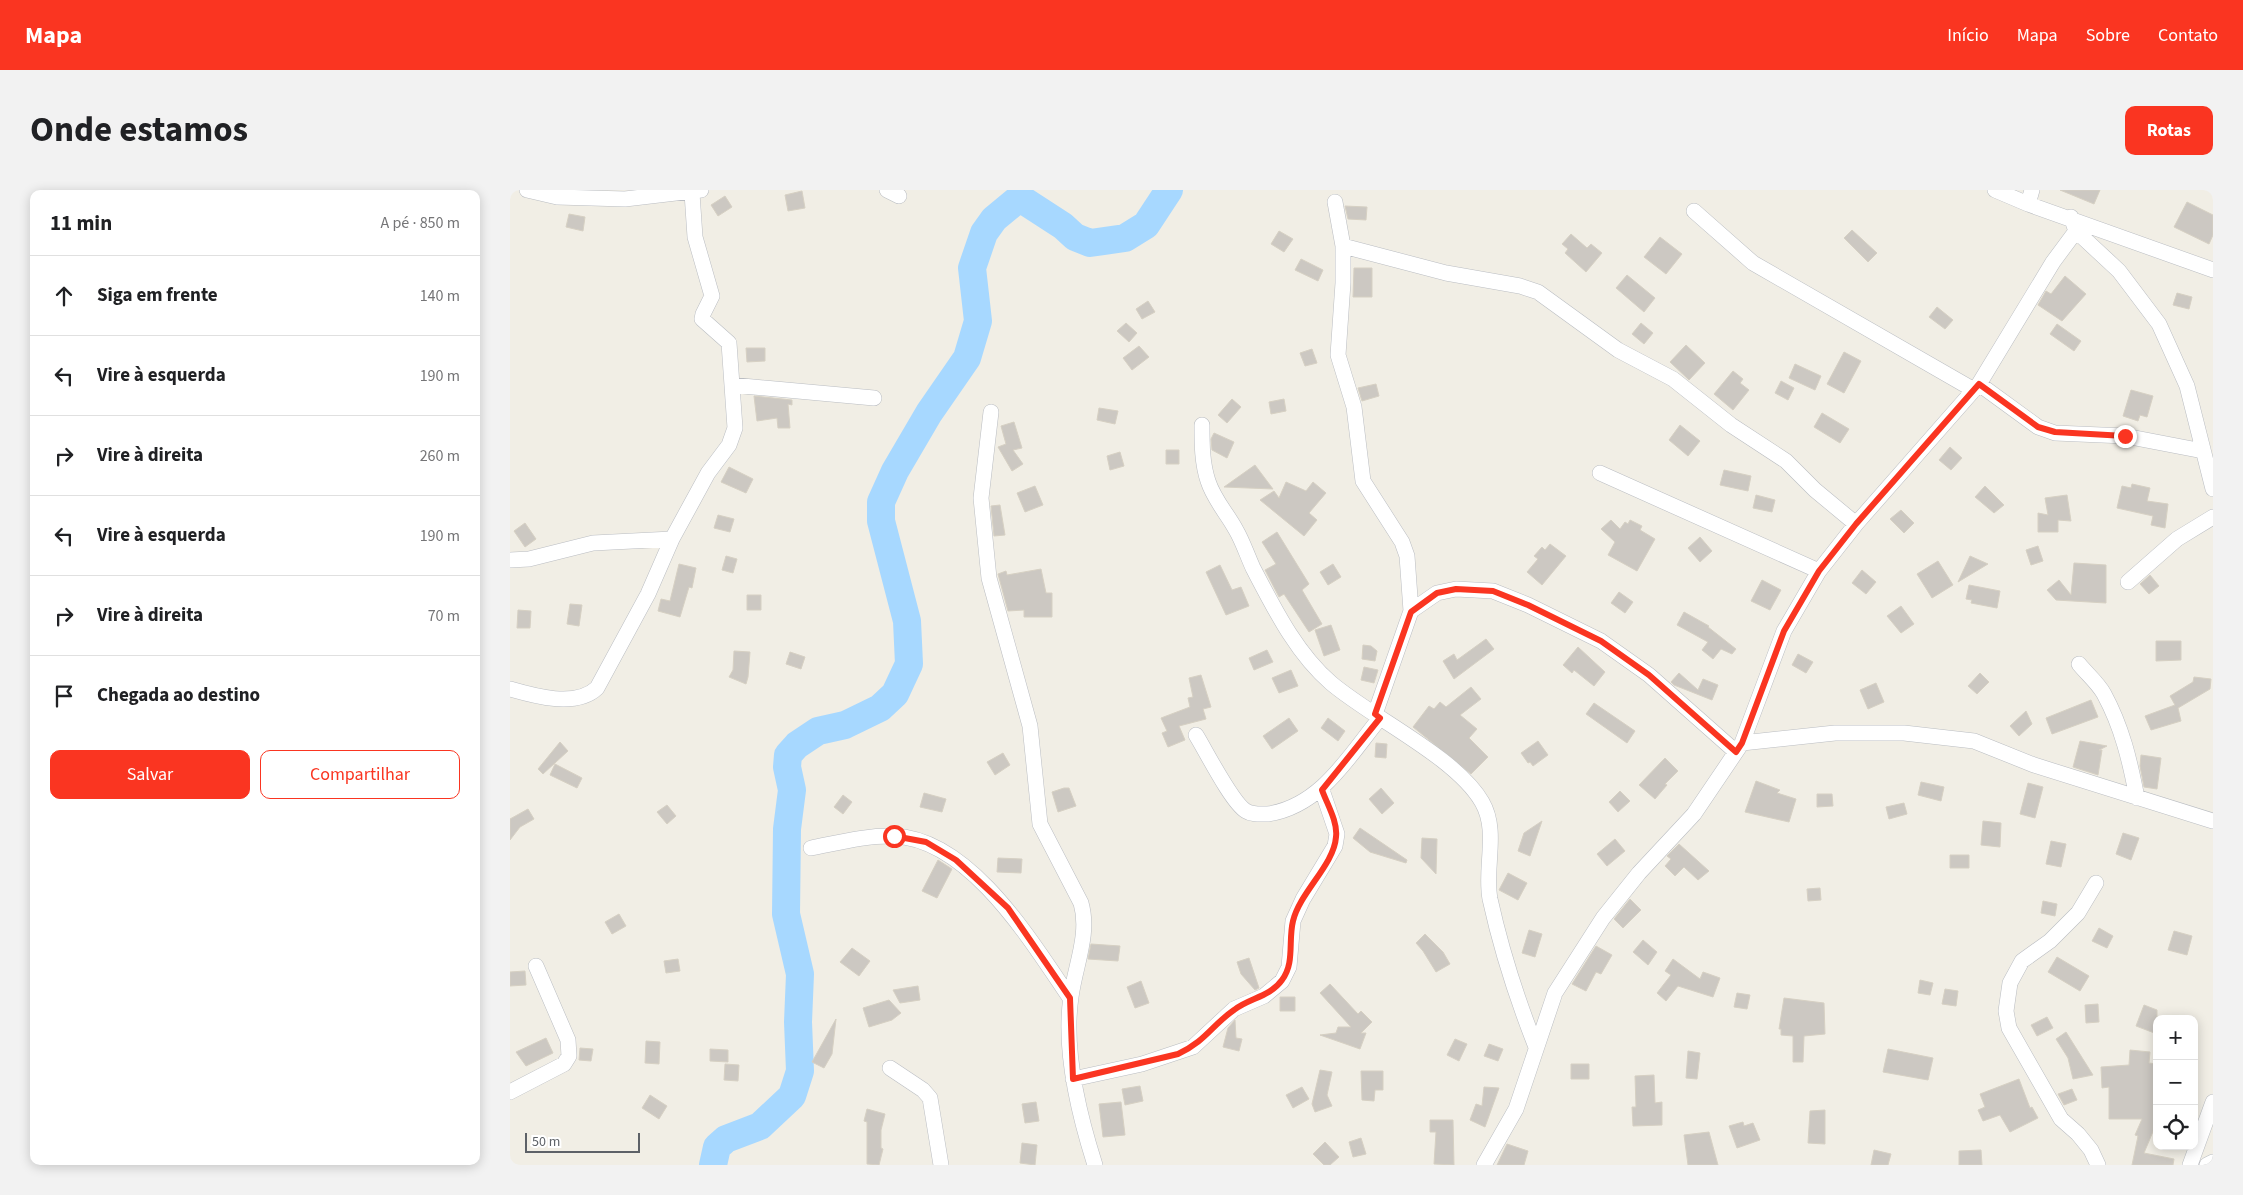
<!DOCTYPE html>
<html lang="pt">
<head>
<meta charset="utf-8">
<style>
  body { margin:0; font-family:"Source Sans 3",sans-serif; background:#f2f2f2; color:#202124 }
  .controls { position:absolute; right:15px; bottom:15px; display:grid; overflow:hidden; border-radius:10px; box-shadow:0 2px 12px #0003 }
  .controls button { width:45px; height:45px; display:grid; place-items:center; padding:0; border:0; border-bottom:1px solid #e0e0e0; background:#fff; color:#202124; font:25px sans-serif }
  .scale { position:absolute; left:15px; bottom:12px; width:115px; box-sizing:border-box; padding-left:5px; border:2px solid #5d6167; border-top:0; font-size:14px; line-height:18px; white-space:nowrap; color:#5d6167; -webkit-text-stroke:4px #fff; paint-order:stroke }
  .stop { position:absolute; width:15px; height:15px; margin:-11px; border:4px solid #fa3521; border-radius:50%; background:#fff }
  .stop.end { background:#fa3521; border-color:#fff; box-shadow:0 1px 5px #0008 }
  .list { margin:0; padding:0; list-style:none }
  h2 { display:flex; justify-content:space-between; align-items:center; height:65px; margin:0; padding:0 20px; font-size:21px }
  h2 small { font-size:16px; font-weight:400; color:#757577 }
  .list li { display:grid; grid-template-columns:32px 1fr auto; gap:15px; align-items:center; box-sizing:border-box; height:80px; padding:0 20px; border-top:1px solid #e0e0e0 }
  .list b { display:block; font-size:19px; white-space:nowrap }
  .list em { font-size:16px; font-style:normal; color:#757577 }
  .actions { display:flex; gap:10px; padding:15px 20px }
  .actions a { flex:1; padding:11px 0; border:1px solid #fa3521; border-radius:10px; text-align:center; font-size:18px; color:#fa3521 }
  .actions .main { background:#fa3521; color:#fff }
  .icon { flex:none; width:28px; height:28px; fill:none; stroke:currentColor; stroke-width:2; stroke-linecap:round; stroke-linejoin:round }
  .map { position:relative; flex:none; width:1703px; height:975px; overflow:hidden; border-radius:10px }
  header { display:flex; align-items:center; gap:30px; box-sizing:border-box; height:70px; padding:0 25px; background:#fa3521; color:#fff }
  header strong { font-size:24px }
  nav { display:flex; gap:28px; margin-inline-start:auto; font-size:18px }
  .intro { display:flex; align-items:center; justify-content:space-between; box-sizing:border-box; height:120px; padding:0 30px }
  h1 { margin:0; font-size:35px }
  .button { padding:12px 22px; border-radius:10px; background:#fa3521; color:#fff; font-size:18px; font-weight:700 }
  main { display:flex; gap:30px; padding:0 30px }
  aside { flex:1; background:#fff; border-radius:10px; box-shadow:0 2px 12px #0003 }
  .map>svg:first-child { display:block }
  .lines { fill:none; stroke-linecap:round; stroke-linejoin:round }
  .river { stroke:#a7d8ff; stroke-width:28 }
  .building { fill:#ccc8c2; stroke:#d6d0c3 }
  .minor-casing { stroke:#babdc2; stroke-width:16 }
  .minor { stroke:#fff; stroke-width:15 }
  .route { stroke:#fa3521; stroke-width:6 }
</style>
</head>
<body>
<header>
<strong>Mapa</strong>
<nav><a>Início</a><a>Mapa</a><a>Sobre</a><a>Contato</a></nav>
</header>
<div class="intro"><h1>Onde estamos</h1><a class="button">Rotas</a></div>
<main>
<aside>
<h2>11 min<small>A pé · 850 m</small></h2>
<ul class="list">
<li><svg class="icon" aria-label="ahead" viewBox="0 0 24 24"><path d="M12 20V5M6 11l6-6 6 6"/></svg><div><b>Siga em frente</b></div><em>140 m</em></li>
<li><svg class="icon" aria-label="left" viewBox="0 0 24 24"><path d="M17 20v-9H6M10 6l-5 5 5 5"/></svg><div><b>Vire à esquerda</b></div><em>190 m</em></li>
<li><svg class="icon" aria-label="right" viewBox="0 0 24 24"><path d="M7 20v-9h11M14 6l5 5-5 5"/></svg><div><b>Vire à direita</b></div><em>260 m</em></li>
<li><svg class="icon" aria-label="left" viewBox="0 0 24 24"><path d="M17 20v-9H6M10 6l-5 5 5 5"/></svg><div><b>Vire à esquerda</b></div><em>190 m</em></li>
<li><svg class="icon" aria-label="right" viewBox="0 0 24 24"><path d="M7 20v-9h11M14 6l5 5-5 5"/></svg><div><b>Vire à direita</b></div><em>70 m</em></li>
<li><svg class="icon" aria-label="arrive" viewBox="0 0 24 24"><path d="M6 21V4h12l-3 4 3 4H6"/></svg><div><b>Chegada ao destino</b></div></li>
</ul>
<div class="actions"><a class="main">Salvar</a><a>Compartilhar</a></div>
</aside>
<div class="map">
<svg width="1703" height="975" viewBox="0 0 1703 975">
  <rect width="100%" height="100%" fill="#f1eee5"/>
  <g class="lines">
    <path class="river" d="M203,975L207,957L216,949L250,936L282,906L290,881L288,832L290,784L276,724L277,639L282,600L277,577L278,565L287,555L308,541L335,535L370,518L385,504L399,474L397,431L371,331V312L385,281L419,223L457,168L468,131L462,78L474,43L484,29L507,10H513L553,36L565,47L580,53L615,48L636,35L659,0"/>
  </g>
  <path class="building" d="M1550,0H1590L1584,14Z
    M292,1L295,18L278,21L275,5Z
    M215,6L222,17L208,26L201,15Z
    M1677,12L1703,25V45L1699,54L1664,37Z
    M835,16L857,17L856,30L838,29Z
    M59,24L75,27L73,41L56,37Z
    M1342,40L1367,63L1358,72L1334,48Z
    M769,41L783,49L774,62L761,54Z
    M1061,44L1077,58L1081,54L1092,63L1076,82L1055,63L1058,59L1052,54Z
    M1150,47L1172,64L1156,84L1134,67Z
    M791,69L813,80L808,91L785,80Z
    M844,78H862V107H843Z
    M1117,85L1145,108L1134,122L1106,98Z
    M1555,86L1576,104L1552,131L1528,115L1536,101L1541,104Z
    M1667,103L1682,107L1679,119L1663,115Z
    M638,111L645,122L632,129L626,119Z
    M1427,117L1443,130L1435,139L1419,127Z
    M616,133L627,143L619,152L607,141Z
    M1131,133L1143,143L1134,154L1122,144Z
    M1547,134L1571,151L1564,161L1540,144Z
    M1176,155L1195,173L1179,190L1160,172Z
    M629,156L639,167L622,180L613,168Z
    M236,158H255V171L237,172Z
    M802,159L807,173L795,176L790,163Z
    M1334,162L1351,171L1334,203L1317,194Z
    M1285,174L1311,186L1305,200L1279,188Z
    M1223,181L1233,189L1230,193L1239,200L1223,220L1204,204Z
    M1271,191L1284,198L1278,210L1265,203Z
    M866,194L869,206L852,211L848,198Z
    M1621,200L1643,206L1637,227L1630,225L1628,231L1613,226Z
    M244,206L282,210V215L278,214L280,238H268L267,228L247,231Z
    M722,209L731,217L717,233L708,225Z
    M774,209L776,221L761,224L759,212Z
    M589,218L608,221L605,234L587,230Z
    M1312,223L1339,239L1330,253L1304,237Z
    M504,232L512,258L503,260L513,274L502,281L488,257L496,254L491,236Z
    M1170,235L1190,251L1178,266L1159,250Z
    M704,243L724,252L717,268L702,260L701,249Z
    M1440,257L1452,268L1441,280L1429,270Z
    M656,260H669V274H656Z
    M610,262L614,276L600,280L597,266Z
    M745,275L763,299L714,297Z
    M219,277L243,289L236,303L211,292Z
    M1214,280L1241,286L1238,301L1210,295Z
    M776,292L796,301L803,292L816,303L799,323L807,330L794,346L750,310L764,301L769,308Z
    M1622,294L1640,298L1637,311L1658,314L1655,338L1641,335L1643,326L1607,318L1612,296L1621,298Z
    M525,296L533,315L515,322L507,303Z
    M1475,296L1494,315L1484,323L1465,307Z
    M1246,305L1265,310L1262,322L1243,318Z
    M1557,305L1561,331L1548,330V342H1528V323L1538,325L1535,308Z
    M490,315L495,345L484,346L481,316Z
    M1391,320L1404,333L1394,343L1380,329Z
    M208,325L224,329L220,342L204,338Z
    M1101,330L1110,339L1115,332L1118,334L1120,330L1132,336L1130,340L1145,349L1127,381L1098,365L1105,352L1091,339Z
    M15,333L26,349L15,357L4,341Z
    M767,342L799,394L792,400L812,434L799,442L774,404L769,407L755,380L766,374L752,352Z
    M1190,347L1202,361L1190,372L1178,358Z
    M1040,354L1056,366L1032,395L1017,382L1028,369L1024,366L1032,357L1035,360Z
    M1528,356L1533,371L1521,375L1516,360Z
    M216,366L227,369L223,383L212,380Z
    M1460,366L1478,374L1448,392Z
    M1428,371L1443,395L1422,408L1407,384Z
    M1564,373L1596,375V413L1546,410L1537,400L1549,390L1561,405Z
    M169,374L186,378L182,398L179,397L170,427L148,421L151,409L160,411Z
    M823,374L831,387L818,395L810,382Z
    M710,375L722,400L731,397L739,416L716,425L696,382Z
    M531,379L536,403H542V427H514V420L498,421L488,384L496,381L497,385Z
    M1352,380L1366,392L1356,404L1342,393Z
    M1640,385L1649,396L1639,404L1630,394Z
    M1252,390L1271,400L1260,420L1241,411Z
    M1459,395L1490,401L1487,418L1461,413L1462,410L1456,409Z
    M1109,402L1123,412L1115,423L1101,413Z
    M237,405H251V420H237Z
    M60,414L72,415L69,436L57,434Z
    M1391,416L1404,434L1391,443L1377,426Z
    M8,420L21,421L20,438H7Z
    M1174,422L1199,436L1198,437L1226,459L1222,464L1211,459L1203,469L1192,460L1198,452L1167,435Z
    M821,435L830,460L814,466L805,440Z
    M976,449L984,459L944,489L933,471L944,464L947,470Z
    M1646,451H1671V470L1646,471Z
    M853,455L861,456L867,461L865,471L852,469Z
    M1068,457L1095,482L1084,496L1064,480L1062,483L1053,475Z
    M757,460L763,472L744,480L739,468Z
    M224,461L240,462L238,487L236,494L219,487L223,480Z
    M280,462L295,467L291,479L276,474Z
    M1288,464L1303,472L1296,483L1282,475Z
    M854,477L868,480L864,493L851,490Z
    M781,480L788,496L769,503L762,488Z
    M1169,483L1188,500L1193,489L1208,495L1202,510L1164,495L1161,492Z
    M1470,483L1479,492L1467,504L1458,496Z
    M691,485L701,517L693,519L696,529L669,536L675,550L658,557L652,543L657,541L651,528L680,517L678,508L683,507L679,488Z
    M1684,487L1701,489L1700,499L1668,518L1671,531L1641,540L1635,526L1665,515L1660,506L1683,492Z
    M1366,493L1374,512L1358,519L1350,500Z
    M961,497L971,509L950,525L967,539L959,548L978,567L961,584L903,537L919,516L924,519L930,512L936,517Z
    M1581,510L1588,527L1542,544L1536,528Z
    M1084,513L1125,541L1117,553L1076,524Z
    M1516,521L1522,534L1509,546L1500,536Z
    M779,528L788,541L762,559L753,546Z
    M818,528L835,541L828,551L811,538Z
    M1028,551L1038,565L1023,576L1020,572L1018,573L1011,563Z
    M1570,551L1597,556L1589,560H1592L1588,585L1563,577Z
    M50,552L58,561L33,584L28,579Z
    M866,553L877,554L876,568L865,567Z
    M493,563L500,575L485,585L477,572Z
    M1631,565L1651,568L1647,599L1634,597L1630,576Z
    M1155,568L1168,581L1155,594L1157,595L1145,609L1129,595Z
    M45,574L72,588L67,598L40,585Z
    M1246,591L1270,600L1267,603L1286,609L1279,632L1235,622Z
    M1411,592L1434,597L1431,611L1408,605Z
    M1518,593L1533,597L1525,628L1510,624Z
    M554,598H559L566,616L548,622L542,602Z
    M871,598L884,613L872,624L859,609Z
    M1110,601L1120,611L1108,622L1099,612Z
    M414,603L436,609L432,622L410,617Z
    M1307,604H1322L1323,616L1307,617Z
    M333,605L342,612L333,624L324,617Z
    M1394,613L1397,624L1379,629L1376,617Z
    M157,615L166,626L157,634L147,622Z
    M18,619L24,629L10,637L0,650V629Z
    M1032,631L1020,666L1008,661L1014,643Z
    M1473,631L1491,633L1490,657L1471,655Z
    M850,638L897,670L896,673L860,662L843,648Z
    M1613,643L1629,648L1621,670L1606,664Z
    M912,648L927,649L926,684L911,668Z
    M1105,649L1115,661L1097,676L1087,664Z
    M1541,651L1556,654L1551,677L1536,674Z
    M1169,654L1199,681L1188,690L1174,677L1165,686L1155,676L1161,669L1157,666Z
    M1440,665H1459V678H1440Z
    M488,668L512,669L511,683L487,682Z
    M428,670L442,679L427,708L412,701Z
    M998,683L1017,693L1008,710L989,700Z
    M1310,698L1311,710L1298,711L1297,699Z
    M1120,709L1131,720L1113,738L1104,729Z
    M1533,711L1547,714L1545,726L1531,723Z
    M109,724L116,736L102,744L95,732Z
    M1589,738L1603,746L1597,758L1582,751Z
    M1019,740L1032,744L1025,767L1012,763Z
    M1664,741L1682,746L1677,765L1658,760Z
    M915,744L933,762L940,774L926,782L913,761L906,753Z
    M1133,750L1147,762L1138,775L1123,762Z
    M581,754L610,756L608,771L578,769Z
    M1086,756L1102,765L1091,784L1086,782L1076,801L1062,794Z
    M342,758L360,771L349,786L330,772Z
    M1547,767L1579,786L1570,801L1538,782Z
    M739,768L749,798L745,800L731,784L727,772Z
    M168,769L170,781L156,783L154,771Z
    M1163,769L1190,789L1193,782L1210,788L1203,807L1168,796L1156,811L1147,803L1161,785L1155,781Z
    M15,781L16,795L0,796V782Z
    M1410,790L1423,793L1420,805L1408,803Z
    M631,791L639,813L625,818L617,797Z
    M820,794L848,824L851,821L862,832L851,843H856L850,859L810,845L826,843L828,837H841L810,803Z
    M408,796L410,810L390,813L383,800Z
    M1435,799L1448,801L1446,816L1432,814Z
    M1227,803L1240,805L1237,819L1224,817Z
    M770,807H785V821H770Z
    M1274,808L1314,813L1315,844L1294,846L1293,872H1283V846L1271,845V839H1269Z
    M379,810L391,823L382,830L359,837L353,818Z
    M1588,814L1589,832L1576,833L1575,815Z
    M1634,815L1647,820V844L1626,836Z
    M1537,827L1543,838L1527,846L1521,835Z
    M326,829L322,864L314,878L302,872Z
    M725,830L726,848L732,849L729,861L713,857L718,838Z
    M1556,842L1583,885L1563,889L1558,868L1546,849Z
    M36,848L43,863L16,876L6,862Z
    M945,849L957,854L949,871L937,865Z
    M136,851L150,852L149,874L135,873Z
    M979,854L993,859L988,871L974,866Z
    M70,858L83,859L81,871L69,870Z
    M200,859L218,860V872L200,871Z
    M1378,859L1423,868L1418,890L1373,882Z
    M1620,860L1640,862L1639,873L1647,874V932L1634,963L1664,969L1663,975H1622L1628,946L1625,945L1632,929H1599V897L1592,898L1591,877L1619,875Z
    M1178,861L1190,863L1187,889L1176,888Z
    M215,874L229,875L228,891L214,890Z
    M1061,874H1079V889H1061Z
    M810,880L822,882L817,905L822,916L805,922L802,914Z
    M851,881H873V900H865L864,911L852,910Z
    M1144,885L1145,913L1152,912V935L1123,936L1122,917H1126L1125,886Z
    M1509,889L1520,918L1522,917L1528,928L1500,942L1490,925L1473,931L1468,920L1475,917L1470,904Z
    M630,896L633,911L615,915L612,899Z
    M792,897L799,909L783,918L776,905Z
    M974,897L989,898L975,937L960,930L966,914L972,916Z
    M1562,899L1567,910L1554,915L1548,904Z
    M140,905L157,916L149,929L132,918Z
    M526,912L529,931L515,933L512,914Z
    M611,912L615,945L593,947L589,914Z
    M357,919L375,924L371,940V958L373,959L369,975L357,974V932L354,931Z
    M1315,920V954L1298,953L1300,921Z
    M920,930H943L944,975L924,974L926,942H920Z
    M1233,932L1234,936L1243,933L1250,950L1227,958L1219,936Z
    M1199,942L1208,975H1178L1174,945Z
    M851,948L856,964L843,967L839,952Z
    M815,952L829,967L820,975H814L803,964Z
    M512,953L527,955L525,975L510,973Z
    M997,954L1018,961L1014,975H987Z
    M1364,960L1381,964L1378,975H1361Z
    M1471,960L1472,975H1449V961Z"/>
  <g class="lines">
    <defs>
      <path id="minor" d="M17,0L47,7L115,9L191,0
        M377,0L389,6
        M1485,0L1518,14
        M1522,0L1518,14L1703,80
        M825,12L833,56V93L828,165L844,217L853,291L892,352L897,366L901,421L865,524
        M1184,21L1243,73L1464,200
        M1561,27L1566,41L1609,81L1649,134L1677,196L1703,299
        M833,56L936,83L1010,96L1028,102L1108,160L1163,189L1221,235L1276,271L1305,300L1346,334
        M1469,194L1528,237L1545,243L1615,246L1693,261
        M222,195L364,208
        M481,222L471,308L479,388L520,536L530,634L571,713C580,744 565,776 561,807C553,860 569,925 585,975
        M692,235C692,254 692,273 698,291C704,310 717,323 726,340C733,352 737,365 743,378C764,418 786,463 821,493C862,528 946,567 972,612C989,641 974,678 980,709C991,759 1007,809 1026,857
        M1090,283L1309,381
        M0,370L19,369L83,353L162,349
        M1618,392L1667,349L1703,327
        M901,421L927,403L946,399L983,401L1018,415L1091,451L1139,485L1226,562
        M1569,474C1577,484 1588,493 1594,504C1612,537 1620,571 1627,608
        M0,499C24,506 66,518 87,498L138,404L162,349L198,283L219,255L225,238L219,153L192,129L193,124L202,106L185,47L182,3
        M686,545C696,561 722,613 736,621C742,625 751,624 758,624C811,616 839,566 870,528
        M1232,553L1325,543H1394L1464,551L1524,575L1703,631
        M301,658C327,653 357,645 384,646C460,649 521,751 560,808
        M1586,693L1568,723L1540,751L1512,771L1500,793L1496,821L1499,838L1551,929L1568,944L1581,960L1588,975
        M380,878L413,900L420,908L431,975
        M563,889L632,874L683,857L724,819L754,806L772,791L779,777L783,731L793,709L825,656L827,644L812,600
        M0,902L54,874L59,866L58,850L26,776
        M974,975L1006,919L1045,803L1093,728L1129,683L1184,624L1232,553L1274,441L1309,381L1346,334L1469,194L1543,72L1566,41
        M1680,975L1703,912
        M1697,975L1703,972"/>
    </defs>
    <use href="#minor" class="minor-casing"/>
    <use href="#minor" class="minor"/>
  </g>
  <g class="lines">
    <path class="route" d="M384,646L416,652L446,670L498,718L560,808L563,889L668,864C696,851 702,835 724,820C739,808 760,807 772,790C785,773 778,751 783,731C790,702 824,675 826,647C828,632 817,614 812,600L870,528L865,524L901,422L927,403L946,399L983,401L1018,415L1091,451L1139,485L1226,562L1232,553L1274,441L1309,381L1346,334L1469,194L1528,237L1545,242L1615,246"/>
  </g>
</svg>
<div class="controls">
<button>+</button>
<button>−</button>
<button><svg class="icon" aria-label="locate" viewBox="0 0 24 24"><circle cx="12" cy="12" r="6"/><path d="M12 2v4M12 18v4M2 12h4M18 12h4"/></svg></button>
</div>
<div class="scale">50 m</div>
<div class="stop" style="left:384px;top:646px"></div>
<div class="stop end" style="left:1615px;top:246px"></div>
</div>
</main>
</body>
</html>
